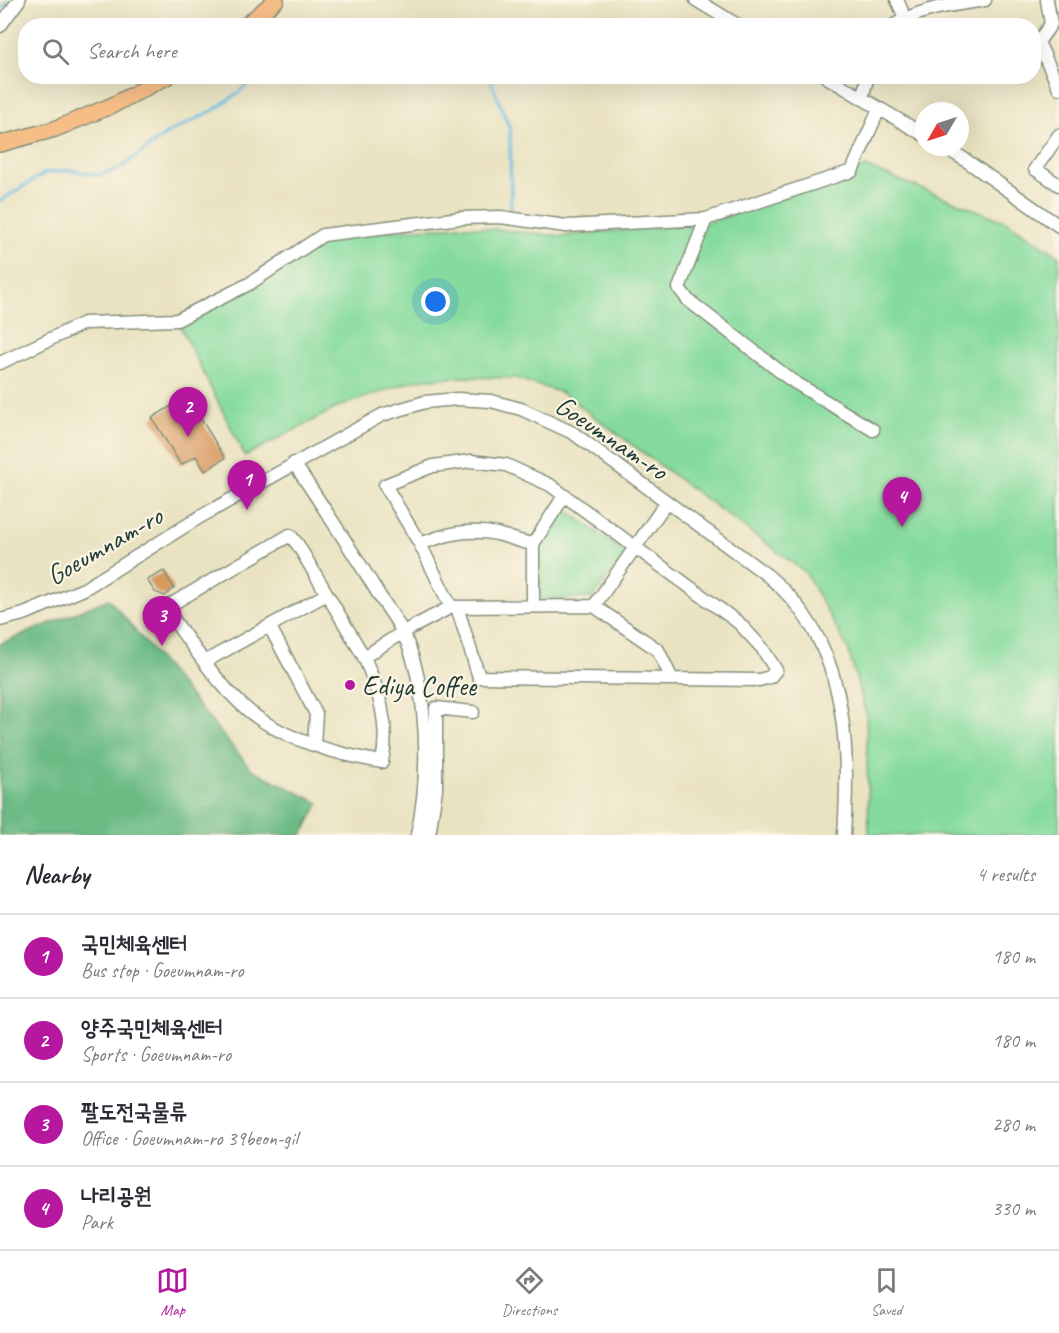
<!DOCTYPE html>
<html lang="en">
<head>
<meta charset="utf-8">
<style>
  body { margin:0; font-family:Caveat,"Poor Story",sans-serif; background:#f7f7f7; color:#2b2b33 }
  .compass { position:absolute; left:915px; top:102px; width:54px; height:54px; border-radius:50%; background:#fff; box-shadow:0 6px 24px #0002; rotate:231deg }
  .you { position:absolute; left:436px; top:302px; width:21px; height:21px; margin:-15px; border:4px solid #fff; border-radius:50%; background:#1a73e8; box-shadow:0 0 0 9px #1a73e833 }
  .badge { display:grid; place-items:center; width:39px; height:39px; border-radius:50%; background:#b5179e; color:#fff; font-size:20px; font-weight:700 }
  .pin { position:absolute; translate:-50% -50px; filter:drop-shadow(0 2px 3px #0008) }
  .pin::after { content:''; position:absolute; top:32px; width:21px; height:18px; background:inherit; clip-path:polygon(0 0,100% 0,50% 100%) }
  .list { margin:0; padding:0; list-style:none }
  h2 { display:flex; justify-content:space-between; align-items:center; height:78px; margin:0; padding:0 24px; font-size:26px }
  h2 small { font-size:20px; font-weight:400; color:#7c7c81 }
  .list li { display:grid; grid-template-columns:39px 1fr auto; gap:18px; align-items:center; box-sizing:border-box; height:84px; padding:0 24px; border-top:2px solid #e1e1e2 }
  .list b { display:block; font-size:22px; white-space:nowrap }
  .list p { margin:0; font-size:20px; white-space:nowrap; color:#7c7c81 }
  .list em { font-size:20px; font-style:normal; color:#7c7c81 }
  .icon { flex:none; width:33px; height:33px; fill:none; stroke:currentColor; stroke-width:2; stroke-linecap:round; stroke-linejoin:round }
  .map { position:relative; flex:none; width:1059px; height:835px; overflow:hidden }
  .search { position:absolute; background:#fff; box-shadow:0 6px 24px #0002; left:18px; right:18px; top:18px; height:66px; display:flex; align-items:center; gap:15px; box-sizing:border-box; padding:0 21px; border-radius:24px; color:#7c7c81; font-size:22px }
  .sheet { height:414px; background:#fff }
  nav { display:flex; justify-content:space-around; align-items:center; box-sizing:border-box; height:84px; border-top:2px solid #e1e1e2; background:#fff; font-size:16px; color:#7c7c81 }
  nav a { display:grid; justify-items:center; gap:3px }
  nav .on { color:#b5179e }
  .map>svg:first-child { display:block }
  .green { fill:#85db9e; stroke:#528c69; stroke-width:1.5 }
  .forest { fill:#6cbb85; stroke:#467c5c; stroke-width:1.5 }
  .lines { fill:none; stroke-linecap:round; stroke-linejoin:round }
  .stream { stroke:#68bee5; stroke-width:3 }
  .building { fill:#d8995e }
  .minor-casing { stroke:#84907b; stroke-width:15 }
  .major-casing { stroke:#84907b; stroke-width:18 }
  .minor { stroke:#fff; stroke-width:12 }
  .major { stroke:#f6be87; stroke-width:15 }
  .poi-dot { fill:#b5179e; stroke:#fcf5e5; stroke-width:2 }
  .labels { text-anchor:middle; stroke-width:4.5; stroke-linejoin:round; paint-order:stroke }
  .street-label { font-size:28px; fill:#1f3d34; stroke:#fcf5e5 }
  .poi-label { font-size:28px; fill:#1f3d34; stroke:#fcf5e5; text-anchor:start }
</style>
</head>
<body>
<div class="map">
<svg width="1059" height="835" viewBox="0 0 1059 835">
  <rect width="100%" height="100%" fill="#fcf5e5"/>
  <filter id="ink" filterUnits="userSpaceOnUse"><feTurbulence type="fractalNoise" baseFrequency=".0167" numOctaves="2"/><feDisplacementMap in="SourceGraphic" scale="12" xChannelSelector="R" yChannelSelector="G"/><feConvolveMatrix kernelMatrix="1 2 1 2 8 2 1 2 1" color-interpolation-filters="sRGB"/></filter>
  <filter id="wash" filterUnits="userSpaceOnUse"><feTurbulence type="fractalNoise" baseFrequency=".008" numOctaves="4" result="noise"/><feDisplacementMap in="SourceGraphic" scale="24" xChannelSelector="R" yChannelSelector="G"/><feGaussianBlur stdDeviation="1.35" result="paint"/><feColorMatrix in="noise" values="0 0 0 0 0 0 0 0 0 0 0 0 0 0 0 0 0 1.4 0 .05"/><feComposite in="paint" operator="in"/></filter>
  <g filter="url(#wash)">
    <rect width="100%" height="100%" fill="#eae3c2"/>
    <path class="green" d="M866,167L1007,222L1059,256V835H869L866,714L848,649L805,572L562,393L515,378L459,377L416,380L340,406L245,456L177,320L323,235L464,226L562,236L711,222Z
      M567,510L626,554L592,598L541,599L538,545Z"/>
    <path class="forest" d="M109,599L251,769L319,803L302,835H0V644Z"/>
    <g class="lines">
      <path class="stream" d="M0,12L8,0
        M272,76L281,82L291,84L328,80L356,82L382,76
        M417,76L429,81L448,76
        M489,76L510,129L511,210
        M0,201L45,173L70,170L98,175L119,169L168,133L214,110L238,93L256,76"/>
    </g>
    <g id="blocks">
      <path class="building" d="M187,396L225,458L205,471L196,456L181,465L152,418Z
        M164,571L174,588L165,596L155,592L147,580Z"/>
    </g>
  </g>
  <g filter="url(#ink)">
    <use href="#blocks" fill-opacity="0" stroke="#84907b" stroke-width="1.5"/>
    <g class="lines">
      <defs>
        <path id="minor" d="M696,0L739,26
          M897,0L905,18
          M1047,0L1051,24L1038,42L1059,88
          M0,26L19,0
          M893,26C920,8 953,5 985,0
          M825,76L924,135
          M862,98L868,76
          M1059,135L1035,169L1059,185
          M944,147L964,159L1059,226
          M706,219L679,288L688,300L791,380L873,430
          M0,363L84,323L177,320L249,284L323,235L461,218L500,217L566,226L706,219L852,171L879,109
          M294,463C322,505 350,547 376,590C384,604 396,618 403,633C429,687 430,777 417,835
          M420,544C446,534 468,528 497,534C509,537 520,542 533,544
          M533,606V544L564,496
          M594,606L666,503
          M451,607L420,544L385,485L433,466L471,461L506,465L550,485L739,623L762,648L776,670L770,677L759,680L672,679
          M0,620L24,614L84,589L200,517L382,415L425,402L457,399L491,401L521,409L573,433L767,575C847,640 850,740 844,835
          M270,627L316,714L314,745
          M364,657L298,545L290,535L165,608C192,644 223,695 261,720C296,743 341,755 382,762C390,724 379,691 364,657L403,632L451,607H457L594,606L658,650L672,679L479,677L457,607
          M206,661L327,594
          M429,835L436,789V708L473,712"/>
        <path id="major" d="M245,26L276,0
          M0,144L55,129L113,105L168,76"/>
      </defs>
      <use href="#minor" class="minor-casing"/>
      <use href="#major" class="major-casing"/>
      <use href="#minor" class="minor"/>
      <use href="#major" class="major"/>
    </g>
  </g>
  <circle class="poi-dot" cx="350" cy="685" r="6"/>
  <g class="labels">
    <g class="street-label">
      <text transform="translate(612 437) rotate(34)" y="10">Goeumnam-ro</text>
      <text transform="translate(104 545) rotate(-30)" y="10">Goeumnam-ro</text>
    </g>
    <g class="poi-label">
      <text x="362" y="695">Ediya Coffee</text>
    </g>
  </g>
</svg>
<svg class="compass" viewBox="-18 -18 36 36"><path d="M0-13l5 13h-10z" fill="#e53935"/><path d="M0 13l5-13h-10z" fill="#7c7c81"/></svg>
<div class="you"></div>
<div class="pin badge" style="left:247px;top:510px">1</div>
<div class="pin badge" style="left:188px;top:437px">2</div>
<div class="pin badge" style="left:162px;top:646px">3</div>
<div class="pin badge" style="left:902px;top:527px">4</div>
<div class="search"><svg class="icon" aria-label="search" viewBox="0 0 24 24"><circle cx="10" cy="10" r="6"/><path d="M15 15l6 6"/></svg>Search here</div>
</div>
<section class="sheet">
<h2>Nearby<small>4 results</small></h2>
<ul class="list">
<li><span class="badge">1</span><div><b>국민체육센터</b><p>Bus stop · Goeumnam-ro</p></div><em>180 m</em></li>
<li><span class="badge">2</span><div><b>양주국민체육센터</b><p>Sports · Goeumnam-ro</p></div><em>180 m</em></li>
<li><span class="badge">3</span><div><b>팔도전국물류</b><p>Office · Goeumnam-ro 39beon-gil</p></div><em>280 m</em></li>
<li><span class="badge">4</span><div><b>나리공원</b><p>Park</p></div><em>330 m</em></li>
</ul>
</section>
<nav>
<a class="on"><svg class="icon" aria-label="map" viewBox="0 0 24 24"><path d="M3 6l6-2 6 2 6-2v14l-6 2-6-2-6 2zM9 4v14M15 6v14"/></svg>Map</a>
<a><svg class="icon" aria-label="directions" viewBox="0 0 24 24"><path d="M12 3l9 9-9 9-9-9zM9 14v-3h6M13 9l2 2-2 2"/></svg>Directions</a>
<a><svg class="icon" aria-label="saved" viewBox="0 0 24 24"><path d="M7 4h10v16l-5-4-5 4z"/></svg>Saved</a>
</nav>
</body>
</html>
